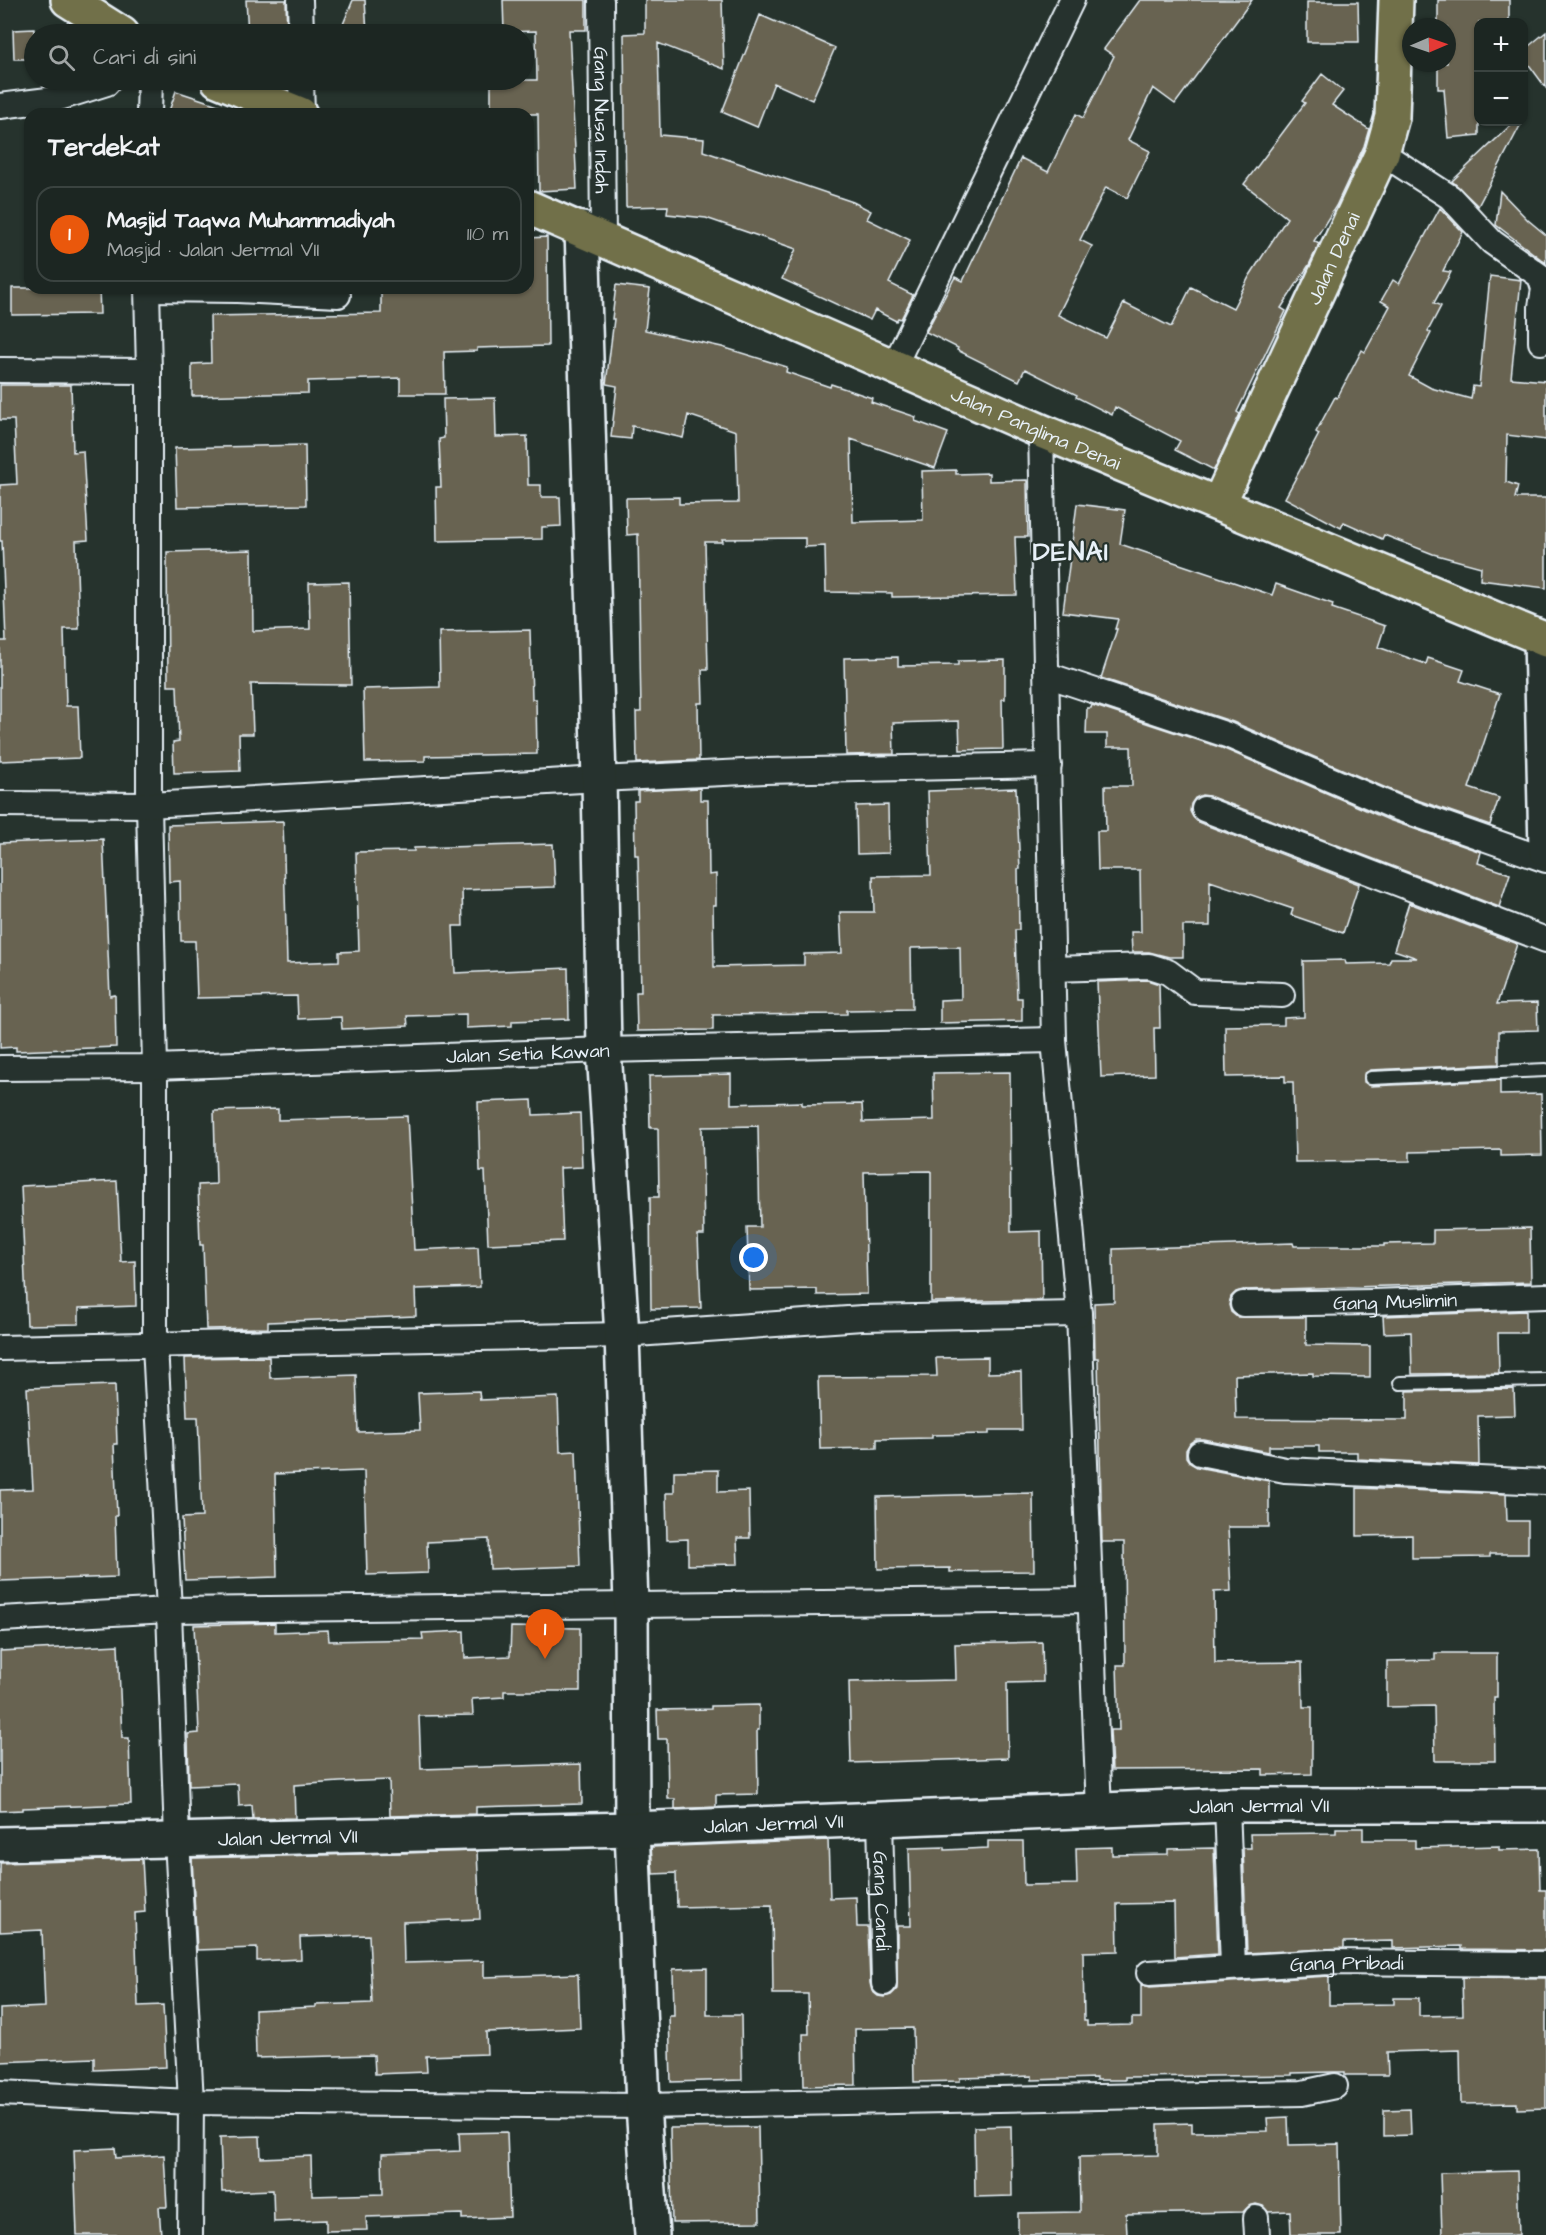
<!DOCTYPE html>
<html lang="id">
<head>
<meta charset="utf-8">
<style>
  body { margin:0; font-family:"Architects Daughter",sans-serif; background:#252e2a; color:#f1f3f6 }
  .controls { position:absolute; right:18px; top:18px; display:grid; overflow:hidden; border-radius:12px; box-shadow:0 2px 4px #0004 }
  .controls button { width:54px; height:54px; display:grid; place-items:center; padding:0; border:0; border-bottom:2px solid #3a4340; background:#1c2622; color:#f1f3f6; font:30px sans-serif }
  .compass { position:absolute; left:1402px; top:18px; width:54px; height:54px; border-radius:50%; background:#1c2622; box-shadow:0 2px 4px #0004; rotate:88deg }
  .you { position:absolute; left:754px; top:1258px; width:21px; height:21px; margin:-15px; border:4px solid #fff; border-radius:50%; background:#1a73e8; box-shadow:0 0 0 9px #1a73e833 }
  .badge { display:grid; place-items:center; width:39px; height:39px; border-radius:50%; background:#ea580c; color:#fff; font-size:20px; font-weight:700 }
  .pin { position:absolute; translate:-50% -50px; filter:drop-shadow(0 2px 3px #0008) }
  .pin::after { content:''; position:absolute; top:32px; width:21px; height:18px; background:inherit; clip-path:polygon(0 0,100% 0,50% 100%) }
  .list { margin:0; padding:0; list-style:none }
  h2 { display:flex; justify-content:space-between; align-items:center; height:78px; margin:0; padding:0 24px; font-size:26px }
  h2 small { font-size:20px; font-weight:400; color:#a0a5a5 }
  .list li { display:grid; grid-template-columns:39px 1fr auto; gap:18px; align-items:center; box-sizing:border-box; height:96px; margin:0 12px 12px; padding:0 12px; border:2px solid #3a4340; border-radius:18px }
  .list b { display:block; font-size:22px; white-space:nowrap }
  .list p { margin:0; font-size:20px; white-space:nowrap; color:#a0a5a5 }
  .list em { font-size:20px; font-style:normal; color:#a0a5a5 }
  .icon { flex:none; width:33px; height:33px; fill:none; stroke:currentColor; stroke-width:2; stroke-linecap:round; stroke-linejoin:round }
  .map { position:relative; flex:none; width:1546px; height:2235px; overflow:hidden }
  .search { position:absolute; background:#1c2622; box-shadow:0 2px 4px #0004; left:24px; top:24px; width:510px; height:66px; display:flex; align-items:center; gap:15px; box-sizing:border-box; padding:0 21px; border-radius:33px; color:#a0a5a5; font-size:22px }
  .panel { position:absolute; background:#1c2622; box-shadow:0 2px 4px #0004; left:24px; top:108px; width:510px; height:186px; border-radius:18px }
  .map>svg:first-child { display:block }
  .building { fill:#686451; stroke:#e8f1f8; stroke-width:1.5 }
  .lines { fill:none; stroke-linecap:round; stroke-linejoin:round }
  .lane-casing { stroke:#e8f1f8; stroke-width:16 }
  .street-casing { stroke:#e8f1f8; stroke-width:28 }
  .secondary-casing { stroke:#e8f1f8; stroke-width:38 }
  .primary-casing { stroke:#e8f1f8; stroke-width:38 }
  .lane { stroke:#26332d; stroke-width:12 }
  .street { stroke:#26332d; stroke-width:24 }
  .secondary { stroke:#26332d; stroke-width:33 }
  .primary { stroke:#71704a; stroke-width:33 }
  .labels { text-anchor:middle; stroke-width:4.5; stroke-linejoin:round; paint-order:stroke }
  .street-label { font-size:20px; fill:#e8f1f8; stroke:#26332d }
  .district-label { font-size:26px; font-weight:bold; letter-spacing:1.5px; fill:#e8f1f8; stroke:#26332d }
</style>
</head>
<body>
<div class="map">
<svg width="1546" height="2235" viewBox="0 0 1546 2235">
  <rect width="100%" height="100%" fill="#26332d"/>
  <filter id="ink" filterUnits="userSpaceOnUse"><feTurbulence type="fractalNoise" baseFrequency=".0167" numOctaves="2"/><feDisplacementMap in="SourceGraphic" scale="12" xChannelSelector="R" yChannelSelector="G"/><feConvolveMatrix kernelMatrix="1 2 1 2 8 2 1 2 1" color-interpolation-filters="sRGB"/></filter>
  <g filter="url(#ink)">
    <path class="building" d="M246,0H286L287,34H248Z
      M353,0H365L367,34H339Z
      M503,0H586V30H569L577,189L539,191L538,114H491V80H537L536,31L504,32Z
      M645,0H722L724,69L658,43L660,135L704,139L703,151L853,202L871,211L867,219L910,240L889,283L913,295L901,319L898,318L896,321L875,310L870,320L782,279L796,249L706,218L667,214L668,206L626,207L624,34L645,33Z
      M1140,0H1252L1175,104L1153,88L1128,140L1150,151L1127,198L1106,187L1080,240L1092,246L1058,315L1106,338L1124,303L1171,327L1191,287L1233,308L1249,277L1287,218L1244,184L1305,103L1302,101L1322,74L1343,91L1332,105L1369,129L1364,146L1336,206L1314,241L1319,244L1309,265L1281,308L1286,311L1237,412L1240,414L1214,470L1175,450L1180,441L1115,407L1112,415L1076,397L1077,395L1025,369L1019,381L957,350L958,348L926,332L955,277L963,281L1021,158L1048,172L1076,114L1083,118L1114,56L1104,49Z
      M1438,0H1509V22H1479V135L1448,138L1444,89H1438V63H1447V27H1438Z
      M1307,2H1358L1359,42H1307Z
      M760,15L835,48L812,100L774,83L757,127L722,112Z
      M34,29V59H14L13,30Z
      M1546,32V88L1524,58V50Z
      M176,91L233,110L232,114H168Z
      M1514,122H1522L1478,206L1452,181Z
      M1500,191L1528,220L1546,235V263L1496,225Z
      M1440,208L1463,232L1443,271L1451,272L1434,303L1441,306L1428,331L1431,333L1409,376L1431,388L1471,399L1473,386L1479,387L1490,276L1521,280L1511,378L1546,381V440L1507,435L1506,482L1518,486L1515,498H1546V588L1480,580L1481,567L1433,554L1384,535L1382,539L1344,522L1341,528L1285,498L1319,434L1316,432L1335,397L1337,398L1362,350L1365,352L1390,306L1381,301L1393,280L1399,284Z
      M547,237L548,346L477,348V351L444,352L445,394H400V378L308,381V393L192,396V364L211,363L210,316L381,313V288H528V238Z
      M616,285L650,289L645,330L722,347L787,367L786,372L830,387L831,384L872,398L871,402L916,417L915,421L948,433L935,468L851,439L853,522L923,520L922,471L956,470V474L989,473V481L1027,480L1028,537H1015L1017,595L892,597V593L826,592L825,546L805,547V538L722,539L723,542H705L708,670H702L703,703H698L699,760L637,763L636,712H641L638,534L627,535L626,498L679,497V504L738,503L736,431L688,415L683,438L632,426L631,439L611,437L617,386L606,384L614,319H612Z
      M12,288H99L100,314L12,315Z
      M0,385H71L73,452L83,451L88,540L76,541L79,629H64L66,706H78L80,758L0,761V641H6L2,541H0V485L17,484L14,420H0Z
      M495,398L496,437L527,436L528,485H541V497H560L561,526L542,527V539L437,541L436,487H441L439,439L444,438L443,399Z
      M305,445L306,505L177,507L175,448Z
      M1077,504L1125,510L1120,544L1272,595L1276,584L1333,604L1332,608L1385,626L1378,647L1426,664L1428,658L1464,670L1460,681L1500,694L1469,788L1499,798L1490,825L1400,794L1233,722L1101,678L1117,629H1115L1118,619L1063,612Z
      M252,550L253,631L310,629L309,583L349,582L351,685L251,684L253,734H239L240,771L174,773L173,742L179,741L177,686H168L167,552Z
      M530,630L532,699H536L537,754L425,756V761L365,762L363,689L440,687L439,632Z
      M898,657V666L958,665V661L1005,660V699H1002L1003,749L960,750L959,721L893,723L894,754L846,755L844,658Z
      M1092,705L1222,748L1389,820L1481,852L1478,863L1510,874L1499,907L1209,796L1202,795L1195,798L1191,804L1190,811L1193,817L1198,822L1359,884L1343,933L1291,915L1293,909L1210,881V926H1183V957H1169L1149,952H1132L1131,932H1141L1140,870H1098L1097,831H1106L1105,786H1132L1131,747H1107V734H1086L1087,708H1091Z
      M700,788V800H708L709,875L716,874V905H713L714,967L804,965V954L842,953L840,912H874L873,876L931,875L928,791L1016,788L1020,869H1018L1019,930H1015L1017,998H1022V1021L940,1023V1000L961,999L960,947L911,948L912,1009L847,1010V1014L713,1015V1030L637,1031L636,992H641L638,855H635L634,801H638V791Z
      M888,805L889,853L857,854L856,806Z
      M283,821L287,963L339,961V952L359,951L356,852L414,851V848L553,844L555,887L462,890L463,926H453L455,973L568,968L569,1019L512,1021V1026L466,1028V1014L407,1016L408,1026L342,1029L341,1017L298,1019L297,996L197,998L195,941H181L180,881L169,882L168,825Z
      M103,839L110,996L115,995L116,1047L16,1051V1047L0,1048V843Z
      M1409,903L1517,944L1497,1004L1537,1003L1538,1030L1499,1031V1064L1371,1070L1364,1074V1082L1371,1086L1500,1080V1095L1541,1094L1542,1155L1501,1156V1150L1410,1152V1161L1295,1162L1293,1082H1285V1076L1226,1077L1225,1026L1284,1025V1018L1304,1017L1303,961L1345,960L1346,964L1389,963L1391,958H1417L1394,950Z
      M1147,980L1159,984L1160,1028H1154L1155,1075L1101,1077L1097,982Z
      M1010,1072L1011,1232L1041,1231L1042,1300L931,1302V1171L864,1172L867,1294L817,1295V1289L749,1290L747,1227H760L758,1126L702,1127L704,1235H698L701,1308L651,1309L650,1197H659L658,1128H650L649,1076L731,1074V1104L802,1102V1105L862,1104L863,1122L934,1120L933,1073Z
      M532,1100L533,1115L580,1113L582,1167L560,1168L563,1241L488,1244L485,1171H480L478,1102Z
      M278,1109V1120L407,1116L414,1250L478,1247L480,1287L415,1289L416,1316L268,1322V1328L206,1329L203,1245H200L198,1185L216,1184L214,1111Z
      M117,1181L121,1262L135,1261L136,1306L79,1308V1324L27,1325L21,1186Z
      M1530,1228L1531,1282L1243,1290L1236,1292L1231,1297L1229,1305L1231,1312L1237,1317H1306V1345L1370,1346V1377L1313,1376V1373L1235,1375L1236,1419L1407,1420V1391L1514,1389L1515,1415L1478,1416L1479,1465L1357,1459V1452H1319V1446H1269V1452L1203,1439H1196L1190,1443L1186,1450V1457L1190,1463L1197,1467L1269,1481V1527H1228L1231,1591L1214,1592L1215,1663L1302,1662L1303,1707H1312V1774L1263,1775V1769L1112,1770L1110,1730H1119L1117,1665H1125L1124,1542H1102L1098,1358H1095L1094,1303L1114,1302L1113,1249L1293,1243L1294,1246H1384V1244L1433,1243V1230Z
      M1526,1311V1333H1498L1499,1373L1412,1374L1411,1332L1384,1333L1383,1316Z
      M269,1357L270,1378L356,1375L358,1432L420,1430L418,1393L479,1391L480,1400L558,1397L560,1452L576,1451L580,1566L490,1569L489,1539L427,1542L428,1573L367,1575L364,1471L275,1474L277,1577L185,1580L182,1518L202,1517L198,1417H187L185,1358Z
      M988,1357V1373L1021,1372L1022,1430H989V1434L932,1435V1438L877,1439V1448L820,1449L818,1377L937,1376L936,1358Z
      M115,1385L117,1444H114L117,1516H115L117,1577L0,1581V1490L33,1489L27,1388Z
      M718,1470V1492L749,1491L750,1538H737L738,1564L688,1565V1539L667,1540L666,1493H674V1471Z
      M1357,1488L1506,1494L1507,1521H1528V1554H1490V1557L1412,1558V1535L1357,1536Z
      M1033,1493L1034,1571L950,1572V1568L878,1569L877,1497Z
      M275,1623V1632L328,1630L329,1641L423,1639L422,1633L464,1631L465,1658L510,1656L511,1627L580,1628V1691H504V1697L472,1699L473,1715L419,1716L421,1769L581,1764L582,1804L476,1807V1814L390,1816L389,1780L340,1782L294,1785L295,1818L253,1819L252,1805L239,1806L238,1784L189,1786L188,1734L199,1733L194,1625Z
      M1042,1642L1043,1682L1007,1683L1008,1758L851,1763L849,1682L956,1680L955,1644Z
      M118,1645L122,1738H129L131,1804L23,1808V1810L0,1811V1651Z
      M1435,1653H1497V1697H1494L1495,1761H1435L1434,1706L1387,1707V1661L1435,1660Z
      M759,1705V1730H757L758,1794L716,1795V1807L675,1809V1799H668L667,1739H658L657,1710L711,1709V1706Z
      M1336,1828H1363V1840H1415V1848L1499,1846V1850L1539,1849L1540,1890H1546V1950L1461,1949V1946L1393,1948V1941L1344,1942V1948L1247,1953L1243,1848H1251L1250,1834L1336,1833Z
      M828,1840L830,1898L856,1897L857,1927H868L870,1983L872,1991L878,1996L884,1997L891,1995L897,1989V1926H911L909,1848L945,1847V1850L988,1848V1841H1023L1024,1885L1077,1884L1076,1848L1112,1847V1855L1168,1854V1849L1214,1848L1218,1954L1175,1957L1174,1903L1117,1904L1118,1951L1083,1952L1084,2021H1087V2026L1132,2025V2018H1141V1984L1150,1987L1329,1976V2005L1394,2004V1998H1419V2016L1463,2015L1462,1977L1546,1978V2108L1517,2109V2103L1461,2104L1460,2050L1387,2052L1388,2075H1345V2072H1333L1292,2073V2075L1125,2077V2080H1096V2078L1032,2080V2076L960,2078V2081L914,2082L913,2028L855,2029L856,2085L804,2086L803,2034H809L808,1994H773L772,1905L677,1907L676,1873L653,1874L651,1847Z
      M477,1851L480,1919L403,1922L404,1963L484,1961V1977L578,1974L580,2028L486,2032L487,2054L426,2056L427,2072L375,2074L374,2055L256,2058L255,2010L316,2007V2005L372,2003L369,1935L300,1937L301,1959L257,1961V1948L197,1950L192,1858Z
      M142,1859L145,1912L135,1913L138,2006L163,2005L166,2067L94,2070V2058L0,2062V2009L45,2007L42,1930L0,1932V1863Z
      M707,1968V2015H741L742,2080L671,2082L669,2016H674L673,1969Z
      M1410,2109L1411,2135L1384,2136V2110Z
      M1288,2117L1289,2145L1339,2144L1341,2235H1291L1290,2211L1268,2212L1263,2206L1256,2204L1249,2206L1243,2212L1126,2214L1127,2235H1018V2213L1080,2212L1079,2157L1158,2155V2124L1192,2123V2132L1268,2131L1267,2118Z
      M1011,2126L1012,2196L975,2197L974,2127Z
      M758,2127L760,2222L672,2223L670,2128Z
      M507,2132L510,2217L462,2219V2214L366,2217L367,2230L326,2231V2220L274,2222L273,2190L222,2192L220,2137L260,2136L261,2158L311,2156L312,2196L383,2194L382,2154L460,2151L459,2133Z
      M115,2148L116,2158L164,2155L167,2207H159L161,2235H77L74,2150Z
      M1517,2171L1519,2235H1442L1440,2173Z"/>
    <g class="lines">
      <defs>
        <path id="lane" d="M1371,1078L1546,1070
          M1400,1383L1546,1380"/>
        <g id="street">
          <path d="M300,0L301,34"/>
          <path id="s1" d="M601,0L603,240"/>
          <path d="M301,80L302,114"/>
          <path d="M0,106L56,99L107,83L109,80"/>
          <path d="M149,114L150,80"/>
          <path d="M1382,153L1450,197L1492,242L1540,276L1544,289L1541,307V342"/>
          <path d="M147,288L149,371V805L155,1067V1345L169,1610L177,1839L191,2102L190,2235"/>
          <path d="M147,289L237,290L338,295"/>
          <path d="M894,366L1072,0"/>
          <path d="M0,370L149,371"/>
          <path d="M1041,431L1054,1040L1079,1314L1099,1811"/>
          <path d="M1047,675L1227,735L1395,807L1546,860"/>
          <path d="M0,804L149,805L599,779L765,771L1049,765"/>
          <path d="M1204,809L1546,940"/>
          <path d="M1053,969L1149,966L1168,972L1195,992L1282,995"/>
          <path id="s2" d="M0,1068L155,1067L604,1050L1054,1040"/>
          <path id="s3" d="M1243,1304L1372,1302L1546,1296"/>
          <path d="M0,1348L622,1335L862,1318L1079,1314"/>
          <path d="M1200,1453L1285,1470L1546,1482"/>
          <path d="M0,1619L169,1610L1090,1600"/>
          <path d="M1227,1805L1233,1967"/>
          <path id="s4" d="M880,1819L884,1983"/>
          <path id="s5" d="M1149,1973L1329,1962L1546,1964"/>
          <path d="M0,2093L191,2102L643,2106L1302,2093L1335,2086"/>
          <path d="M1256,2218L1257,2235"/>
        </g>
        <g id="secondary">
          <path d="M582,229L599,779L604,1050L622,1335L631,1604L632,1829L643,2106L652,2235"/>
          <path d="M1541,638L1546,849"/>
          <path id="s6" d="M0,1844L632,1829L1227,1805H1546"/>
        </g>
        <g id="primary">
          <path d="M68,0L122,34"/>
          <path d="M218,80L300,114"/>
          <path id="s7" d="M528,207L1041,431L1546,640"/>
          <path id="s8" d="M1219,503L1382,153L1392,117L1396,0"/>
        </g>
      </defs>
      <use href="#lane" class="lane-casing"/>
      <use href="#street" class="street-casing"/>
      <use href="#secondary" class="secondary-casing"/>
      <use href="#primary" class="primary-casing"/>
      <use href="#lane" class="lane"/>
      <use href="#street" class="street"/>
      <use href="#secondary" class="secondary"/>
      <use href="#primary" class="primary"/>
    </g>
  </g>
  <g class="labels">
    <g class="street-label">
      <text dy="7" stroke="none"><textPath href="#s1" startOffset="120">Gang Nusa Indah</textPath></text>
      <text dy="7" stroke="none"><textPath href="#s8" startOffset="270">Jalan Denai</textPath></text>
      <text dy="7" stroke="none"><textPath href="#s7" startOffset="554">Jalan Panglima Denai</textPath></text>
      <text dy="7" stroke="none"><textPath href="#s2" startOffset="528">Jalan Setia Kawan</textPath></text>
      <text dy="7" stroke="none"><textPath href="#s3" startOffset="152">Gang Muslimin</textPath></text>
      <text dy="7" stroke="none"><textPath href="#s6" startOffset="1260">Jalan Jermal VII</textPath></text>
      <text dy="7" stroke="none"><textPath href="#s6" startOffset="774">Jalan Jermal VII</textPath></text>
      <text dy="7" stroke="none"><textPath href="#s6" startOffset="288">Jalan Jermal VII</textPath></text>
      <text dy="7" stroke="none"><textPath href="#s4" startOffset="82">Gang Candi</textPath></text>
      <text dy="7" stroke="none"><textPath href="#s5" startOffset="198">Gang Pribadi</textPath></text>
    </g>
    <g class="district-label">
      <text x="1071" y="560">DENAI</text>
    </g>
  </g>
</svg>
<div class="controls">
<button>+</button>
<button>−</button>
</div>
<svg class="compass" viewBox="-18 -18 36 36"><path d="M0-13l5 13h-10z" fill="#e53935"/><path d="M0 13l5-13h-10z" fill="#a0a5a5"/></svg>
<div class="you"></div>
<div class="pin badge" style="left:545px;top:1659px">1</div>
<div class="search"><svg class="icon" aria-label="search" viewBox="0 0 24 24"><circle cx="10" cy="10" r="6"/><path d="M15 15l6 6"/></svg>Cari di sini</div>
<section class="panel">
<h2>Terdekat<small></small></h2>
<ul class="list">
<li><span class="badge">1</span><div><b>Masjid Taqwa Muhammadiyah</b><p>Masjid · Jalan Jermal VII</p></div><em>110 m</em></li>
</ul>
</section>
</div>
</body>
</html>
